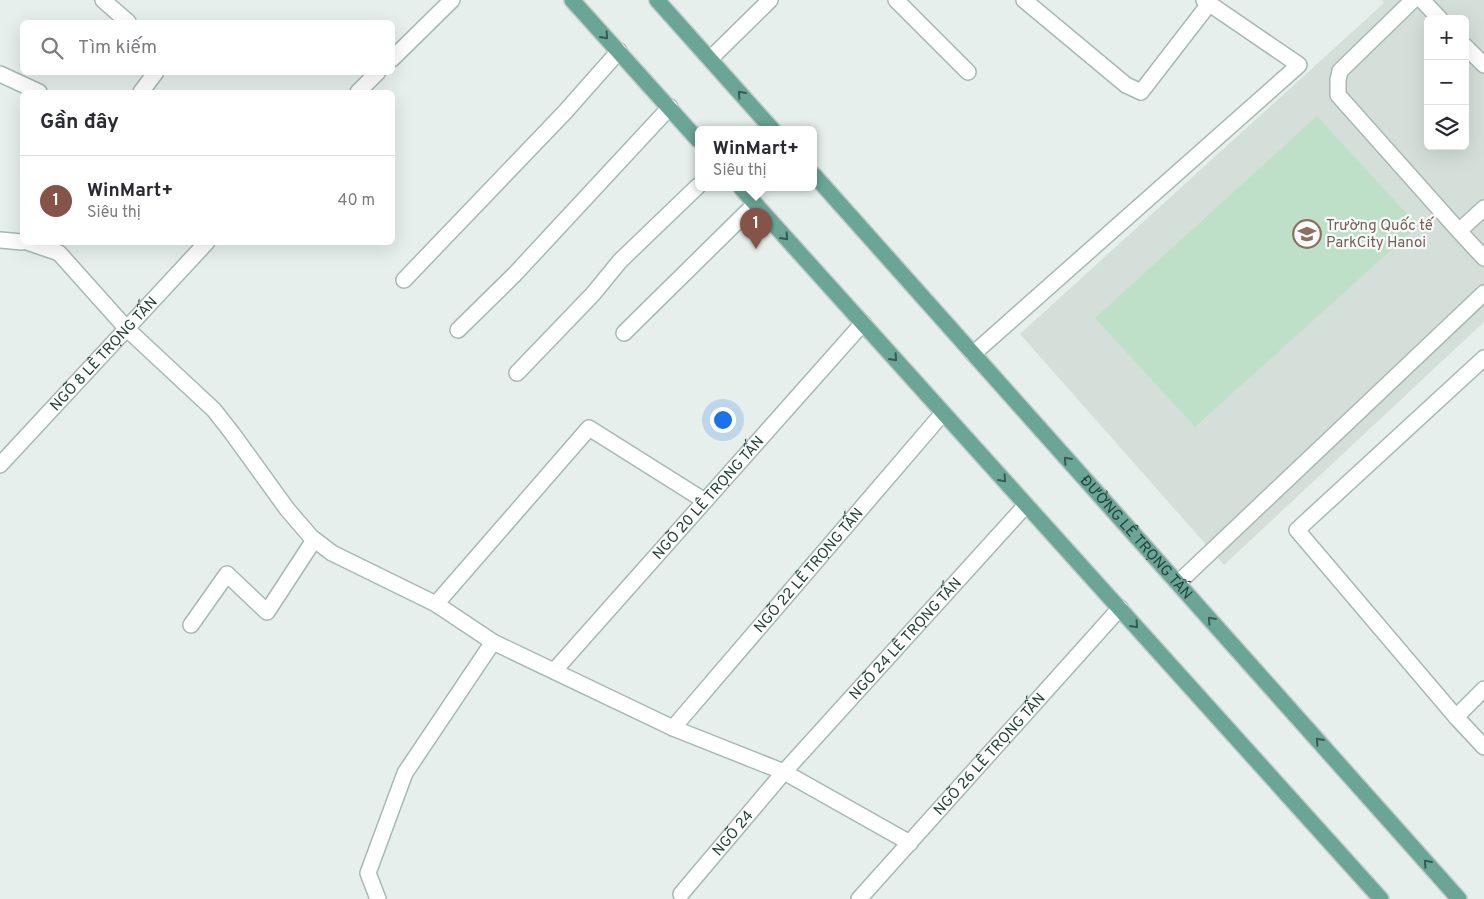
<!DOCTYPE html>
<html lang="vi">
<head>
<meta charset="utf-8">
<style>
  body { margin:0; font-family:Overpass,sans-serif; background:#f7f7f7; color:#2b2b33 }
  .controls { position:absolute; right:15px; top:15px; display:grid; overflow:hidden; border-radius:8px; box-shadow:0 5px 20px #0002 }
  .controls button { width:45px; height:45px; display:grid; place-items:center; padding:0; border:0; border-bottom:1px solid #e1e1e2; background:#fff; color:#2b2b33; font:25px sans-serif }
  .you { position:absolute; left:722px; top:419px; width:18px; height:18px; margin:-12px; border:4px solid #fff; border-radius:50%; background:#1a73e8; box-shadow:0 0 0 8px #1a73e833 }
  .badge { display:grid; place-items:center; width:32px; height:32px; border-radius:50%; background:#855347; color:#fff; font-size:16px; font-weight:700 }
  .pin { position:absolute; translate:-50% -41px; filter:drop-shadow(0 1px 2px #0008) }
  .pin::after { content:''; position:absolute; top:26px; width:18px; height:15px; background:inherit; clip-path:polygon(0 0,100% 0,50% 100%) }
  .popup { position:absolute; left:695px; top:126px; width:122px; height:65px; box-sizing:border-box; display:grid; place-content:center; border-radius:8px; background:#fff; filter:drop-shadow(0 1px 4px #0005); font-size:16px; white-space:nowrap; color:#7c7c81 }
  .popup b { font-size:19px; color:#2b2b33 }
  .popup::after { content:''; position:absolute; left:50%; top:100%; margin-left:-10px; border:10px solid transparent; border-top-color:#fff }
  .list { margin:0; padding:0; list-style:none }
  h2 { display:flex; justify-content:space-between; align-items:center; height:65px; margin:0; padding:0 20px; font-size:21px }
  h2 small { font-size:16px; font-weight:400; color:#7c7c81 }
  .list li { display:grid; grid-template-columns:32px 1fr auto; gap:15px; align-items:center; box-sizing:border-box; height:90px; padding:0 20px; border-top:1px solid #e1e1e2 }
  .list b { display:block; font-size:19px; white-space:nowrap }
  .list p { margin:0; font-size:16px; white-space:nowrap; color:#7c7c81 }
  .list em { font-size:16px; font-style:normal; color:#7c7c81 }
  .icon { flex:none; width:28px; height:28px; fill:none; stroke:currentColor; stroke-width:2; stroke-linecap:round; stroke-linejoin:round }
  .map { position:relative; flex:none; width:1484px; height:899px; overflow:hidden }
  .search { position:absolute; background:#fff; box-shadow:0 5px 20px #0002; left:20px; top:20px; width:375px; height:55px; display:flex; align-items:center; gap:12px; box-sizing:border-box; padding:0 18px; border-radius:8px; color:#7c7c81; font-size:19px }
  .panel { position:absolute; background:#fff; box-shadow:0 5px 20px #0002; left:20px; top:90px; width:375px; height:155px; border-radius:8px }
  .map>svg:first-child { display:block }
  .built { fill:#d4dfda; fill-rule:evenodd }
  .green { fill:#bfe0c8 }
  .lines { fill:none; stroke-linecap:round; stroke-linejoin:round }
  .service-casing { stroke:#a8b8b2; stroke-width:18 }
  .minor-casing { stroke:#a8b8b2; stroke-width:18 }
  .primary-casing { stroke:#c2cac8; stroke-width:18 }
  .service { stroke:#fff; stroke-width:15 }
  .minor { stroke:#fff; stroke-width:15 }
  .primary { stroke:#6aa596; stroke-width:15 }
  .oneway { stroke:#365b51 }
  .labels { text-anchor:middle; stroke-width:4.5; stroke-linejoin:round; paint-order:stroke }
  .education-label { font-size:15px; fill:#785e54; stroke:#f7fbf9; text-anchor:start }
  .street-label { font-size:15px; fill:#24423a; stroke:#f7fbf9 }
</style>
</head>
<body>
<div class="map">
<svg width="1484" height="899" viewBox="0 0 1484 899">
  <rect width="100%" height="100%" fill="#e6efeb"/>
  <path class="built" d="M1382,0H1484V322L1224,565L1020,334L1384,3ZM1428,19H1465V146H1428Z"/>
  <path class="green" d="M1317,116L1418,226L1195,427L1095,318Z"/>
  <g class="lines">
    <defs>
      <g id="service">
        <path d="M896,0L968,72"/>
        <path d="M1024,0L1126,85L1141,92L1209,4"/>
        <path d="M1413,0L1340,71L1338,80V95L1459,231L1484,208"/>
        <path d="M1422,0L1440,19"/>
        <path d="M1465,46L1484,65"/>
        <path d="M710,59L770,0"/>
        <path d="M1459,231L1484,258"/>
        <path d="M404,280L565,112L619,51"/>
        <path d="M127,329L214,410L232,433L287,509L311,537L332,553L436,604L493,642L673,728L784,772L910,843"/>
        <path d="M458,330L515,274L670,107"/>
        <path d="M624,333L755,204"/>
        <path d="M973,354L1299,65L1204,0"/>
        <path d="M1484,358L1297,530L1456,717L1484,747"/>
        <path d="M517,373L593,294L620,261L698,186"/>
        <path d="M1178,583L1484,293"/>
        <path d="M436,604L589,428L705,501"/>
        <path d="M191,625L227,574L267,612L314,540"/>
        <path id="s1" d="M554,671L863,323"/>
        <path d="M1456,717L1484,689"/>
        <path id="s2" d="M673,728L943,413"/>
        <path id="s3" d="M681,894L784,772L1026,505"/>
        <path d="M378,899L368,873L405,773L493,642"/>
        <path id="s4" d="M859,899L1120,608"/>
      </g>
      <g id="minor">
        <path d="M103,0L128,22"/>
        <path d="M392,59L452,0"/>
        <path d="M0,74L39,92"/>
        <path d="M141,92L156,72"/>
        <path d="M358,92L378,72"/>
        <path d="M0,240L22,242"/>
        <path d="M27,242L59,253L127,329"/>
        <path id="s5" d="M0,465L207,242"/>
      </g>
      <g id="primary">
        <path d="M572,0L698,140"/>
        <path d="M657,0L773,130"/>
        <path id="s6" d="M814,175L1459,899"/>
        <path d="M741,188L1381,899"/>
      </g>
    </defs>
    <use href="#service" class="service-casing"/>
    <use href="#minor" class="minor-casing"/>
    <use href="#primary" class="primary-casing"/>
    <use href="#service" class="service"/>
    <use href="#minor" class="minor"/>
    <use href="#primary" class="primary"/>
  </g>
  <defs><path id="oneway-chevron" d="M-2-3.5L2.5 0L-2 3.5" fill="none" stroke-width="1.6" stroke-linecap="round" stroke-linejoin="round" transform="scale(1.25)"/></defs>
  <g class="oneway">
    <use href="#oneway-chevron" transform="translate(605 36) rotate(48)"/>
    <use href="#oneway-chevron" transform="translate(741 94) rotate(-132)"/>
    <use href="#oneway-chevron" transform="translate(785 237) rotate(48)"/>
    <use href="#oneway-chevron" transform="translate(894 358) rotate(48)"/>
    <use href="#oneway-chevron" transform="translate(1067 460) rotate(-132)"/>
    <use href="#oneway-chevron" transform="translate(1003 479) rotate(48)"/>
    <use href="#oneway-chevron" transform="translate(1211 620) rotate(-132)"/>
    <use href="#oneway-chevron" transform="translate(1135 625) rotate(48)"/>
    <use href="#oneway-chevron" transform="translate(1319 741) rotate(-132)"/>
    <use href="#oneway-chevron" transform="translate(1427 863) rotate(-132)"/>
  </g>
  <defs>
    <symbol id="school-ring" viewBox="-11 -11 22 22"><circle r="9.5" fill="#f7fbf9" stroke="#8d6e63" stroke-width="1.5"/><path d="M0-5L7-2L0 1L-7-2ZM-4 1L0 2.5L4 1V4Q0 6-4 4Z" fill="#8d6e63"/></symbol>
  </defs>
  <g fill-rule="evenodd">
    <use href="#school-ring" x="1291" y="218" width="32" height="32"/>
  </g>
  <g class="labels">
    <g class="education-label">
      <text x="1326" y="230">Trường Quốc tế<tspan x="1326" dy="17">ParkCity Hanoi</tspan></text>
    </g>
    <g class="street-label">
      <text dy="5" stroke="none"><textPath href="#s5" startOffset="152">NGÕ 8 LÊ TRỌNG TẤN</textPath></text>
      <text dy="5" stroke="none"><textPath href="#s1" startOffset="232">NGÕ 20 LÊ TRỌNG TẤN</textPath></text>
      <text dy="5" stroke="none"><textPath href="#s6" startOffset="485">ĐƯỜNG LÊ TRỌNG TẤN</textPath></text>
      <text dy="5" stroke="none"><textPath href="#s2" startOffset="208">NGÕ 22 LÊ TRỌNG TẤN</textPath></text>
      <text dy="5" stroke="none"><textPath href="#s3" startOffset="340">NGÕ 24 LÊ TRỌNG TẤN</textPath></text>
      <text dy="5" stroke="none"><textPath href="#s4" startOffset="195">NGÕ 26 LÊ TRỌNG TẤN</textPath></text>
      <text dy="5" stroke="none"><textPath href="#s3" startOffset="80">NGÕ 24</textPath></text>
    </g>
  </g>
</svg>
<div class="controls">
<button>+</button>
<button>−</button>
<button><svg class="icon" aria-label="layers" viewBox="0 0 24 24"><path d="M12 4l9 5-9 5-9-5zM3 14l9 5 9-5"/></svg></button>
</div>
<div class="you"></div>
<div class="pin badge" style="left:756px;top:249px">1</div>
<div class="popup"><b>WinMart+</b>Siêu thị</div>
<div class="search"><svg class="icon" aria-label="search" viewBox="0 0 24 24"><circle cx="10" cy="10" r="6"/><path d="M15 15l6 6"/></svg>Tìm kiếm</div>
<section class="panel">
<h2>Gần đây<small></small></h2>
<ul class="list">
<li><span class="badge">1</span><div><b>WinMart+</b><p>Siêu thị</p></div><em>40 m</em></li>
</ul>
</section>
</div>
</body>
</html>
